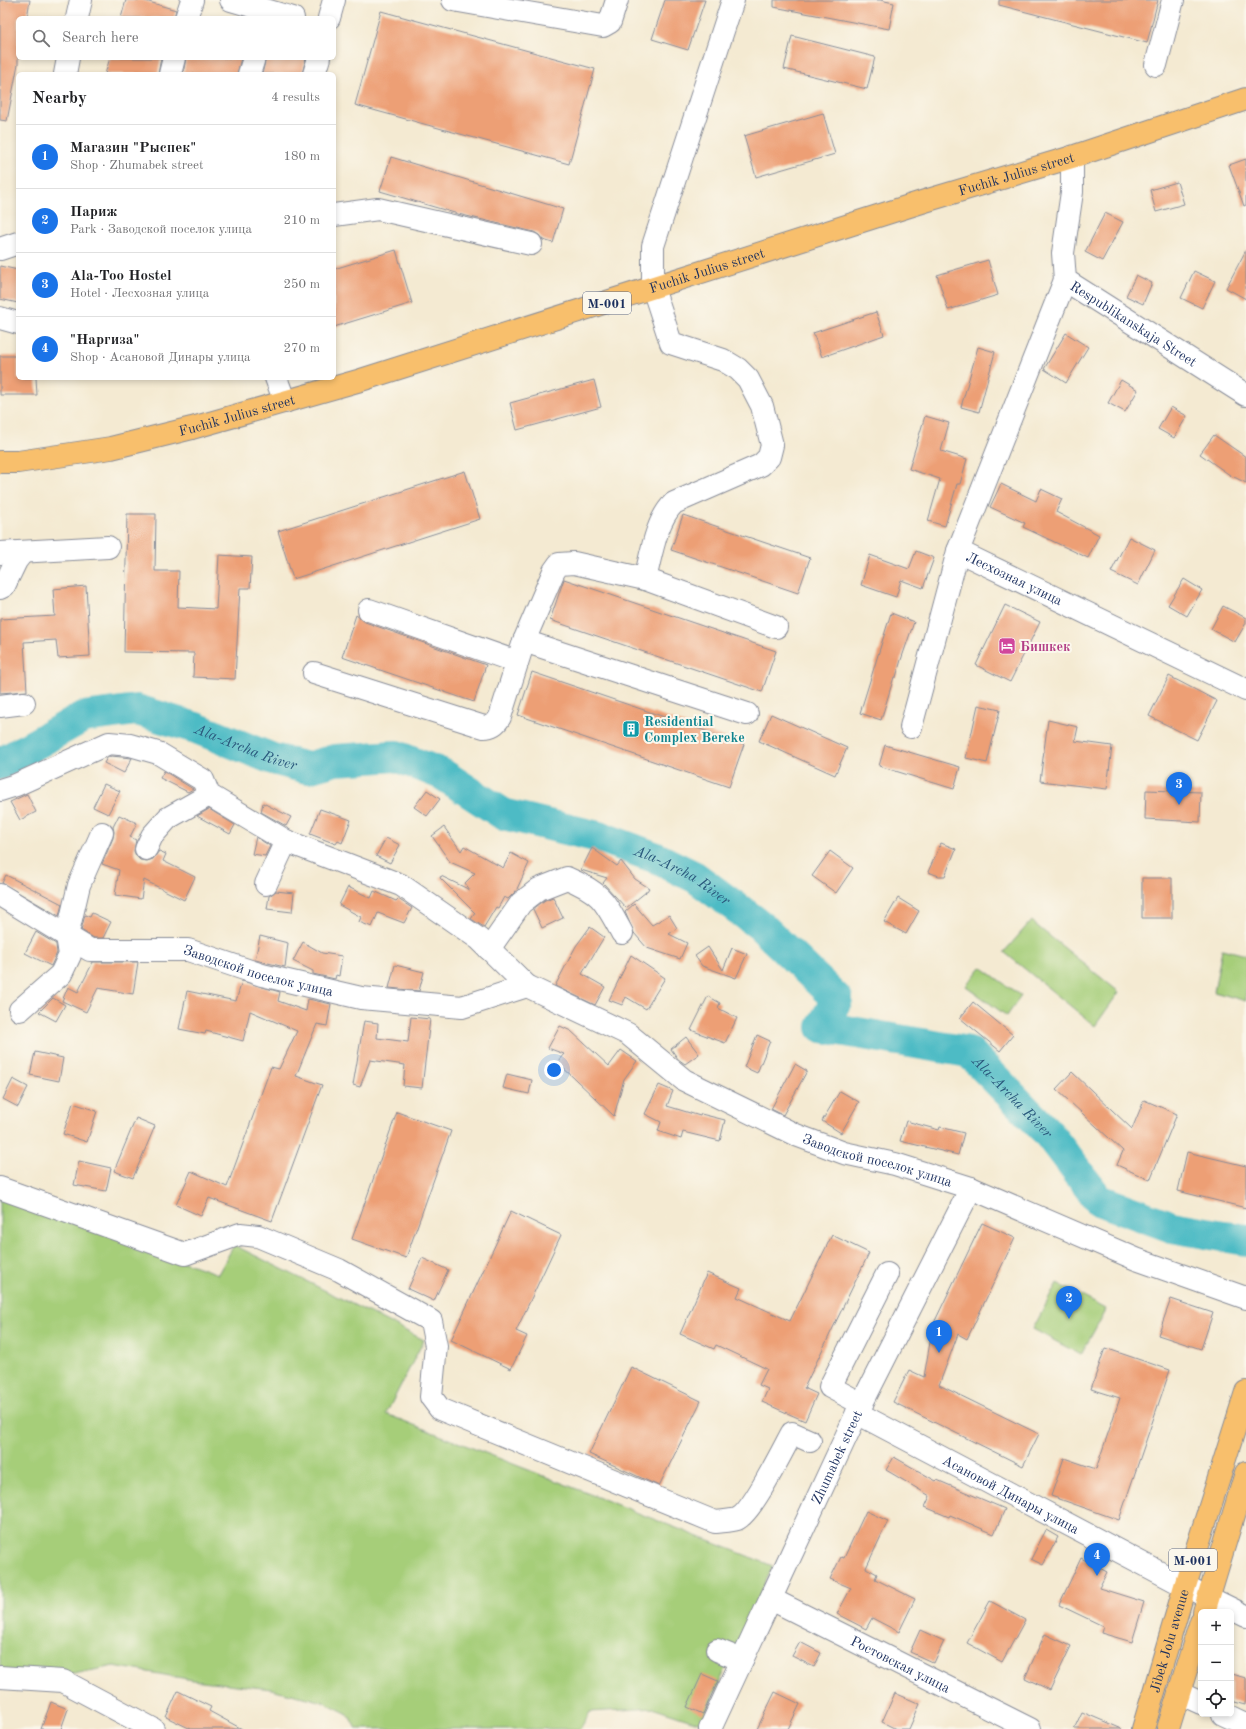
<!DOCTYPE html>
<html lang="en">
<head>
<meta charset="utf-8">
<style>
  body { margin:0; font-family:"Old Standard TT",serif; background:#f6f6f6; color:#202124 }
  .controls { position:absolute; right:12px; bottom:12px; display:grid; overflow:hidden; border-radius:6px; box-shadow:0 2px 6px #0003 }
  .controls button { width:36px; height:36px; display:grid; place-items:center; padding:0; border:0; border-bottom:1px solid #e0e0e0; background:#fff; color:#202124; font:20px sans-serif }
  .you { position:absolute; left:554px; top:1070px; width:14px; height:14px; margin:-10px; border:3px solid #fff; border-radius:50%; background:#1a73e8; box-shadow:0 0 0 6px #1a73e833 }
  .badge { display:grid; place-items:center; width:26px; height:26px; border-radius:50%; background:#1a73e8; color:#fff; font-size:13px; font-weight:700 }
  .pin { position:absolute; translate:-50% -33px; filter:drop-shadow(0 1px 2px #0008) }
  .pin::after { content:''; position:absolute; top:21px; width:14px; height:12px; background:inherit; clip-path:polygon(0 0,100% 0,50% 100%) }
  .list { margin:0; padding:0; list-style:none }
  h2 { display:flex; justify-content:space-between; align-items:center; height:52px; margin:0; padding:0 16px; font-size:17px }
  h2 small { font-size:13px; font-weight:400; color:#757577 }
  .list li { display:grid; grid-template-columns:26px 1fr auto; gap:12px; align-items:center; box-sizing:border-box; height:64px; padding:0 16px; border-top:1px solid #e0e0e0 }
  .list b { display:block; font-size:15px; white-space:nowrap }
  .list p { margin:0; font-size:13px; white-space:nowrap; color:#757577 }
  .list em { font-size:13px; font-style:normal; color:#757577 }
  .icon { flex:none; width:22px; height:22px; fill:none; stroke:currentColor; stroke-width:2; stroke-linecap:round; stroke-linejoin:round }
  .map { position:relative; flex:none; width:1246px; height:1729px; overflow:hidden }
  .search { position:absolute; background:#fff; box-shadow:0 2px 6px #0003; left:16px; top:16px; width:320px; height:44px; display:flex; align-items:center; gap:10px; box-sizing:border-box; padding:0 14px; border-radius:6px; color:#757577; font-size:15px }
  .panel { position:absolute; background:#fff; box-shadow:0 2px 6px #0003; left:16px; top:72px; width:320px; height:308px; border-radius:6px }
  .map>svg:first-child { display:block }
  .green { fill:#a6ce79; stroke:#607e6c }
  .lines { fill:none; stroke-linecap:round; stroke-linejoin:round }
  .river { stroke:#4dbbc5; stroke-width:32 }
  .building { fill:#ed9f75 }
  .minor-casing { stroke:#888c98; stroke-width:24 }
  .major-casing { stroke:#888c98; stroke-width:24 }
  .minor { stroke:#fff; stroke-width:22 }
  .major { stroke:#f8bf6c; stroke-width:22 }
  .labels { text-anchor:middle; stroke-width:4; stroke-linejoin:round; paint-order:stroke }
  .shield { fill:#fbf7ec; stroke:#5e6b89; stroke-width:1 }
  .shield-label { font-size:13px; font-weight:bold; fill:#1b2f5e }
  .street-label { font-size:14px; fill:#1b2f5e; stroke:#fbf7ec }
  .hotel-label { font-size:14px; font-weight:bold; fill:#b23c85; stroke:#fbf7ec; text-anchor:start }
  .culture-label { font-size:14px; font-weight:bold; fill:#0d838f; stroke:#fbf7ec; text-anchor:start }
  .water-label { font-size:15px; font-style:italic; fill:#2a597d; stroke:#fbf7ec }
</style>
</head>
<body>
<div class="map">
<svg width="1246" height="1729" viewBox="0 0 1246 1729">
  <rect width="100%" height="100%" fill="#fbf7ec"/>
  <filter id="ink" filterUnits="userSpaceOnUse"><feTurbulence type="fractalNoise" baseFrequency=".025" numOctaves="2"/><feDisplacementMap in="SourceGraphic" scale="8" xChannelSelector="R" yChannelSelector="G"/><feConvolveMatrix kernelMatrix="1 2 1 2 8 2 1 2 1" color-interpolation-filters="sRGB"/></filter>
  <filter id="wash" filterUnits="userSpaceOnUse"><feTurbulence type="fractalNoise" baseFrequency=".012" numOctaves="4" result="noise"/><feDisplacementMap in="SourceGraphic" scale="16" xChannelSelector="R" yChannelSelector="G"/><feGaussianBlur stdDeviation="0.9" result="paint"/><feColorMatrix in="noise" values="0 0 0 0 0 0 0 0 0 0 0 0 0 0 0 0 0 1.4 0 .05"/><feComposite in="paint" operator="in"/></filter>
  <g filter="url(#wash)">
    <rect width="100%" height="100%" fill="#f4ead2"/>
    <path class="green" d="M1031,921L1119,992L1095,1026L1004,952Z
      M1222,949L1246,955V1001L1214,992Z
      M981,967L1021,996L1007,1016L966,986Z
      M0,1196L218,1274L234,1245L424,1340L386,1414L773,1566L701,1723L655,1708L590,1712L580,1729H356L348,1714L324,1702L271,1689L193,1680L114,1666L74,1674H12L0,1672Z
      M1057,1283L1106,1309L1081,1355L1033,1329Z"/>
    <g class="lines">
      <path class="river" id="s1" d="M0,764L83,717L137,710L196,728L273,759L307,768L335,760L396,756L442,774L503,814L603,838L654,857L695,877L760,925L837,999L822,1027L969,1052L1048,1133L1099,1200L1172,1227L1246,1240"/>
    </g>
    <g id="blocks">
      <path class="building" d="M0,0H30L27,18H18V64L7,121L0,120Z
        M126,0H142L176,10L174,18H121Z
        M665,0H705L688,50L652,39Z
        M774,0H880L894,3L889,29L774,7Z
        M999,0H1158L1147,43L999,5Z
        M381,11L595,69L569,164L355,105Z
        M792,36L875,57L867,89L784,69Z
        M110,58H161L158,74H105Z
        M186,58H241L237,74H183Z
        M266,58H306L302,74H262Z
        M823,113L835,154L756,177L744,136Z
        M391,157L563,209L553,243L543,240L539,235L534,232L458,214L380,191Z
        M1246,159V205L1244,206L1229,165Z
        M1177,182L1184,204L1156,212L1150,190Z
        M1105,213L1123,222L1102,261L1085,252Z
        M396,250L412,303L334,327V269Z
        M1246,250V299L1226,288Z
        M988,260L998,295L948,310L937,275Z
        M0,266L18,270V303L0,299Z
        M1194,271L1215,281L1202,308L1181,298Z
        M1136,275L1152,283L1143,304L1126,296Z
        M876,312L884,335L822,357L813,333Z
        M1066,333L1088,347L1066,383L1044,369Z
        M978,347L995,352L979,412L961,407Z
        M0,356H18V378H36L37,395H0Z
        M594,380L601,407L517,430L510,403Z
        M1121,380L1138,390L1125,412L1108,403Z
        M1171,407L1187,416L1174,438L1158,429Z
        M925,416L949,423L941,451L967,459L960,484H957L945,526L928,521L940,479L909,469Z
        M1214,435L1246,457V483L1234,477V478L1200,454Z
        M465,471L480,519L293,579L278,531Z
        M1001,484L1036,501L1041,489L1062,499L1056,512L1099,535L1088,558L1023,527L1025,523L990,507Z
        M127,514H156L155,571H179L178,607L216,609L219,555L252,557L250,588H240L235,679L193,677L194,653L124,652Z
        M683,515L810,558L798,593L671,550Z
        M1129,537L1155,550L1138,585L1111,572Z
        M916,551L934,558L923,588L901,580L896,597L861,585L870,555L909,569Z
        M564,579L776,651L762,692L550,620Z
        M1184,579L1202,590L1187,616L1168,605Z
        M86,586L90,656L58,658L56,640L24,642L27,691L0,693V619L55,616L53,589Z
        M1005,605L1040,622L1010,682L976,665Z
        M1223,606L1246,618V623L1235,642L1211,629Z
        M891,613L914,622L901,660L896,677H894L881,720L860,713Z
        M356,615L365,622L486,665L474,702L342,657Z
        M532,672L744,744L729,787L518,715Z
        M1169,676L1217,701L1197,740L1149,716Z
        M978,705L1000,710L987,763L966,758Z
        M771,714L847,748L835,775L759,741Z
        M1048,720L1078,727L1075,741L1112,746L1107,789L1040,781Z
        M885,745L960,767L954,789L879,766Z
        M111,756L132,758L124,773L104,763L107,758Z
        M164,771L193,789L188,792L160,778Z
        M104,784L120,791L108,814L93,807Z
        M427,790L440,799L427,816L414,807Z
        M1146,790L1201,792L1200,822L1145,819Z
        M27,794L36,812L20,820L10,802Z
        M263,803L291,817L286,826L261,812Z
        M209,809L235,825L230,834L197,816Z
        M320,809L351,820L342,843L338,841L336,844L310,834Z
        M119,815L137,823L130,837L136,840L134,851L136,856L140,860L147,861L153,859L159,851L166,854L163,861L195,877L184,900L144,880L141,899L115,895L119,870L102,864L113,838L114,832L113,827Z
        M444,827L461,851L464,846L503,868L511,853L529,863L516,891L508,899L504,897L498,908L496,907L484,927L471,919L475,913L440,878L441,876L470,890L465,883L475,873L450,862L432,836Z
        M256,837L270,846L265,856L252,854Z
        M386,838L400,845L390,863L376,856Z
        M941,843L956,849L945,876H939L928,872Z
        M592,848L617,866L621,861L635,879L649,888L647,891H645L646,892L626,908L603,883L607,878L581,870Z
        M830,851L853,868L836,893L812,876Z
        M6,875L62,904L59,916L2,883Z
        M1142,878H1172V918H1142Z
        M348,887L371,898L374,891L396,901L398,899L412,908L404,923L378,913L372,927L359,922L361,917L339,905Z
        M276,891L294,893L292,912L267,909L269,896Z
        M553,897L563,918L542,928L533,909L545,900Z
        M898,898L919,911L906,934L884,922Z
        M634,904L652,925L669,915L677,928L669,934L687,943L680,959L647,948L634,933L625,912Z
        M92,913L111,922L103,938H94L81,930L85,915L90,917Z
        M590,927L604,937L582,974L605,987L595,1005L555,986L576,946Z
        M36,932L56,944L57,953L51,966L25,953Z
        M260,936L288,943L285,967L255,960Z
        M303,942L322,953L342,956L339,976L336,975L335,979L313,974V971L293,961Z
        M708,947L723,970L732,948L747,954L736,978L702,966L695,956Z
        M631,955L665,978L646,1009L626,997L622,1005L609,1000Z
        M93,962H138L133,994L98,988L86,1012L62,1001L68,987L78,992Z
        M395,965L424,972L419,991L389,988Z
        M242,981L280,992L278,1001L306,1011L308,999L331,1004L327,1026L317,1024L296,1076L322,1085L272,1221L209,1198L201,1216L176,1205L191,1171L227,1187L271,1067L279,1069L297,1031L250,1011L243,1041L206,1031L205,1034L179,1029L187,991L236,1001Z
        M708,996L720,1003L718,1008L737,1018L725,1043L691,1030Z
        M53,998L65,1005L56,1021L39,1012Z
        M973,1002L1013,1035L1000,1051L960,1018Z
        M411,1017L430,1019L422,1088L403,1086L405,1065L370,1060L360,1087L353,1085L364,1021L378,1023L377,1038L408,1042Z
        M560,1026L571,1031L609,1066L621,1050L637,1061L624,1079L614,1116L557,1062L564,1054L548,1048Z
        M757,1035L770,1041L757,1073L744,1067Z
        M686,1037L699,1054L685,1064L678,1059L671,1049Z
        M35,1052L63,1058L59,1081L30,1075Z
        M795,1064L807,1071L783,1115L771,1109Z
        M1072,1072L1132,1129L1144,1100L1177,1114L1150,1180L1117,1165L1123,1151L1056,1089Z
        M507,1074L532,1080L529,1094L503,1088Z
        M13,1079L28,1087L18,1107L3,1099Z
        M659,1085L673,1091L667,1106L700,1116L701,1114L725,1120L720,1141L683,1132L681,1139L658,1131L661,1122L645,1114Z
        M840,1091L859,1102L841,1133L822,1121Z
        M73,1103L97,1111L87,1142L63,1134Z
        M397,1112L451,1131L406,1258L352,1239Z
        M136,1118L155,1126L133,1178L114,1171Z
        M906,1121L939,1130L940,1127L964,1133L958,1155L900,1141Z
        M1187,1152L1246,1166V1208L1178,1191Z
        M79,1161L111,1168L106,1191L74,1185Z
        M511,1211L561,1235L516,1331L527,1336L511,1369L451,1340Z
        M982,1223L1015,1238L967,1339L958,1334L939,1385L1039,1434L1023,1466L893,1402L909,1370L924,1377L933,1325Z
        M832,1235L869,1253L804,1388L817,1394L805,1421L762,1402L768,1389L759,1385L767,1369L716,1345L714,1349L680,1334L707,1273L741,1288L737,1297L790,1321Z
        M422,1258L448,1270L434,1301L408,1289Z
        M1171,1299L1213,1313L1201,1349L1158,1335Z
        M1105,1348L1170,1370L1119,1520L1051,1496L1064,1458L1096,1469L1120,1398L1091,1389Z
        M631,1367L701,1401L659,1486L589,1454Z
        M894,1457L936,1481L937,1480L1005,1509L994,1534L950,1515L949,1517L925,1507L930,1496L886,1470Z
        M866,1511L888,1521L866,1568L877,1574L875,1579L915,1599L899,1632L872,1618L866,1629L837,1614L851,1588L830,1579L841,1557L844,1558Z
        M1046,1530L1058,1537L1043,1565L1031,1559Z
        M1081,1558L1107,1572L1099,1588L1144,1602L1132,1642L1101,1633L1103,1626L1059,1605Z
        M990,1601L1025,1620L1002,1662L967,1643Z
        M920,1630L944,1641L934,1663L910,1652Z
        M1045,1634L1071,1646L1050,1690L1025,1678Z
        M800,1642L821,1653L814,1667L792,1656Z
        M702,1674L718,1681L703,1714L687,1707Z
        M1231,1674L1246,1678V1705L1231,1701Z
        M178,1691L211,1707L209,1711L242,1729H191L166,1717Z
        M775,1692L800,1704L788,1729H757Z
        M895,1693L920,1704L909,1729H896L882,1722Z
        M51,1702L68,1709L61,1729H41Z
        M1082,1712L1122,1729H1074Z"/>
    </g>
  </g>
  <g filter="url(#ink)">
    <use href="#blocks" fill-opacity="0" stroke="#888c98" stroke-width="1"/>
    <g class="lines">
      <defs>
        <g id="minor">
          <path d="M231,0L293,18"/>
          <path d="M453,0L603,26L610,22L617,0"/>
          <path d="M77,18L81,0"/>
          <path d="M186,18L192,0"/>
          <path d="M329,18L334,0"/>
          <path d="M1156,65L1173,0"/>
          <path d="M65,74L68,58"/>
          <path d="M170,74L174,58"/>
          <path d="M249,74L254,58"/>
          <path d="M314,74L319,58"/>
          <path id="s2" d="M1072,157V192L1063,253L1065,280L1246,395"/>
          <path d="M334,215L378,209L531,244"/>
          <path d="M0,249L18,243"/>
          <path id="s3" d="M1065,280L958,551L1246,690"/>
          <path d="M0,318L18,323"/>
          <path d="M276,378L285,402"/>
          <path d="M0,553L108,547"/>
          <path d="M645,579L776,627"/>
          <path d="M0,588L4,586L16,561L23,552"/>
          <path d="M369,610L517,662"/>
          <path d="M524,641L747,714"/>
          <path d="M314,673L484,727C492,727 496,724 500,717L524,641L554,571L559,564L574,563L645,579C651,556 656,520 674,503L761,465L769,457L772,445L762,406L748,379L738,369L723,360L671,343L653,288V246L733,0"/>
          <path d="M0,706L24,703"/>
          <path d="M911,727L958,551"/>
          <path id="s4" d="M0,790L16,785L109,743L130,745L158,753L203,780L209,795L286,841L401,885L479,939L527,986L628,1034L684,1080L796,1135L844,1153L895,1164L971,1188L1136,1259L1246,1298"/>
          <path d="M146,849L152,836L168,818L209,795"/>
          <path d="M266,884L286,841"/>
          <path id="s5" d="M0,895L90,950H188L262,975L361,998L462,1007L527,986"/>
          <path d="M489,949L521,903L539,889L567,878C602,893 604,900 622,933"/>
          <path d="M20,1010L61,974L70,955L67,936L79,885L102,833"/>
          <path d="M0,1188L185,1254L240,1234L258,1236L339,1270L431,1321L436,1346L431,1397L440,1409L715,1522C722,1521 731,1521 737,1519C752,1513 783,1449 792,1433L810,1441"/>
          <path d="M862,1404L830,1387L887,1274"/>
          <path id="s6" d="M857,1413L1185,1586L1246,1616"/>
          <path id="s7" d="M771,1599L1030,1729"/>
          <path d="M717,1650L742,1660"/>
          <path d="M0,1677L63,1681L153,1729"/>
          <path d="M1179,1693L1201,1703"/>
          <path d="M1223,1714L1246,1725"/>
          <path id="s8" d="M710,1729L857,1413L971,1188"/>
        </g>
        <g id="major">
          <path id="s9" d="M0,462H18L111,448L192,428L361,380L925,201L1072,157L1246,99"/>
          <path d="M1204,1612L1246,1473"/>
          <path id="s10" d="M1143,1729L1185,1586L1246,1392"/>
          <path d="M1168,1729L1201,1621"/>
        </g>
      </defs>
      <use href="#minor" class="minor-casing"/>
      <use href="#major" class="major-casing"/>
      <use href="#minor" class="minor"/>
      <use href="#major" class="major"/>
    </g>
  </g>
  <defs>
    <symbol id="hotel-square" viewBox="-11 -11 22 22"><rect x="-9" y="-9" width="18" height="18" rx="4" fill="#d1479c" stroke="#fbf7ec"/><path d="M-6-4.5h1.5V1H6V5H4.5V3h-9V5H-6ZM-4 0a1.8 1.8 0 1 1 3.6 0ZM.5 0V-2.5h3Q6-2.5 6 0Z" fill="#fff"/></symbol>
    <symbol id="building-square" viewBox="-11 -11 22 22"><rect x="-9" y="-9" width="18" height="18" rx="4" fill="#0f9aa8" stroke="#fbf7ec"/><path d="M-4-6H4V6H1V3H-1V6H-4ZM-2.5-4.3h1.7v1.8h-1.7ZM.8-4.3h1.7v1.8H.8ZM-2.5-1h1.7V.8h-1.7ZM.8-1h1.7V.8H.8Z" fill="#fff"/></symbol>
  </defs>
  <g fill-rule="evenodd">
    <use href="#hotel-square" x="997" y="636" width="20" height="20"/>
    <use href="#building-square" x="621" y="719" width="20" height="20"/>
  </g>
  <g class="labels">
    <g class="shield">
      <rect x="583" y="292" width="48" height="22" rx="3"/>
      <rect x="1169" y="1549" width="48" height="22" rx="3"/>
    </g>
    <g class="shield-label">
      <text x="607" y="308">М-001</text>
      <text x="1193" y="1565">М-001</text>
    </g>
    <g class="street-label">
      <text dy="5" stroke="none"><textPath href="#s9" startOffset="1058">Fuchik Julius street</textPath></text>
      <text dy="5" stroke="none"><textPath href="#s9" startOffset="734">Fuchik Julius street</textPath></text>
      <text dy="5" stroke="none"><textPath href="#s2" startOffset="205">Respublikanskaja Street</textPath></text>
      <text dy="5" stroke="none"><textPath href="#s9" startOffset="242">Fuchik Julius street</textPath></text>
      <text dy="5" stroke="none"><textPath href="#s3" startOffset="354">Лесхозная улица</textPath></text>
      <text dy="5" stroke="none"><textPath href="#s5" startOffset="277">Заводской поселок улица</textPath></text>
      <text dy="5" stroke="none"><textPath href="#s4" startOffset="1007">Заводской поселок улица</textPath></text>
      <text dy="5" stroke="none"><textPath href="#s8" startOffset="300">Zhumabek street</textPath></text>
      <text dy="5" stroke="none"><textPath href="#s6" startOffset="174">Асановой Динары улица</textPath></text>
      <text dy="5" stroke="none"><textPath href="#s10" startOffset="92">Jibek Jolu avenue</textPath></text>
      <text dy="5" stroke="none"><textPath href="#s7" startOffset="145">Ростовская улица</textPath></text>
    </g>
    <g class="hotel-label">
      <text x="1020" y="651">Бишкек</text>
    </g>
    <g class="culture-label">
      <text x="644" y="726">Residential<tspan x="644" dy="16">Complex Bereke</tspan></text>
    </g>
    <g class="water-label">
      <text dy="5" stroke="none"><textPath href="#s1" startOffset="265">Ala-Archa River</textPath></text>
      <text dy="5" stroke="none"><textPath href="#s1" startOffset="733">Ala-Archa River</textPath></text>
      <text dy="5" stroke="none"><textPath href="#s1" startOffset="1176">Ala-Archa River</textPath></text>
    </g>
  </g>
</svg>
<div class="controls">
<button>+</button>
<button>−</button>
<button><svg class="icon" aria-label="locate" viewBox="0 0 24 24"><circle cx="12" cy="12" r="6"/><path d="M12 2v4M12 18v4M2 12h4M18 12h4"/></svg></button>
</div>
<div class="you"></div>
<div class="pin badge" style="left:939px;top:1353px">1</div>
<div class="pin badge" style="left:1069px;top:1319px">2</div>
<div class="pin badge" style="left:1179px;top:805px">3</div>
<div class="pin badge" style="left:1097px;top:1576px">4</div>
<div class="search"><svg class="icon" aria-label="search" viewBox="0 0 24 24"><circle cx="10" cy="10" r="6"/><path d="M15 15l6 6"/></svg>Search here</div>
<section class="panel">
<h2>Nearby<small>4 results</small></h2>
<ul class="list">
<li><span class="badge">1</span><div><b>Магазин &quot;Рыспек&quot;</b><p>Shop · Zhumabek street</p></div><em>180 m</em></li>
<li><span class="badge">2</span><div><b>Париж</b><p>Park · Заводской поселок улица</p></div><em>210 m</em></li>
<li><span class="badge">3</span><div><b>Ala-Too Hostel</b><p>Hotel · Лесхозная улица</p></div><em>250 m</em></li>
<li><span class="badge">4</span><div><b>&quot;Наргиза&quot;</b><p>Shop · Асановой Динары улица</p></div><em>270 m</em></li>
</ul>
</section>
</div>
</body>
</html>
